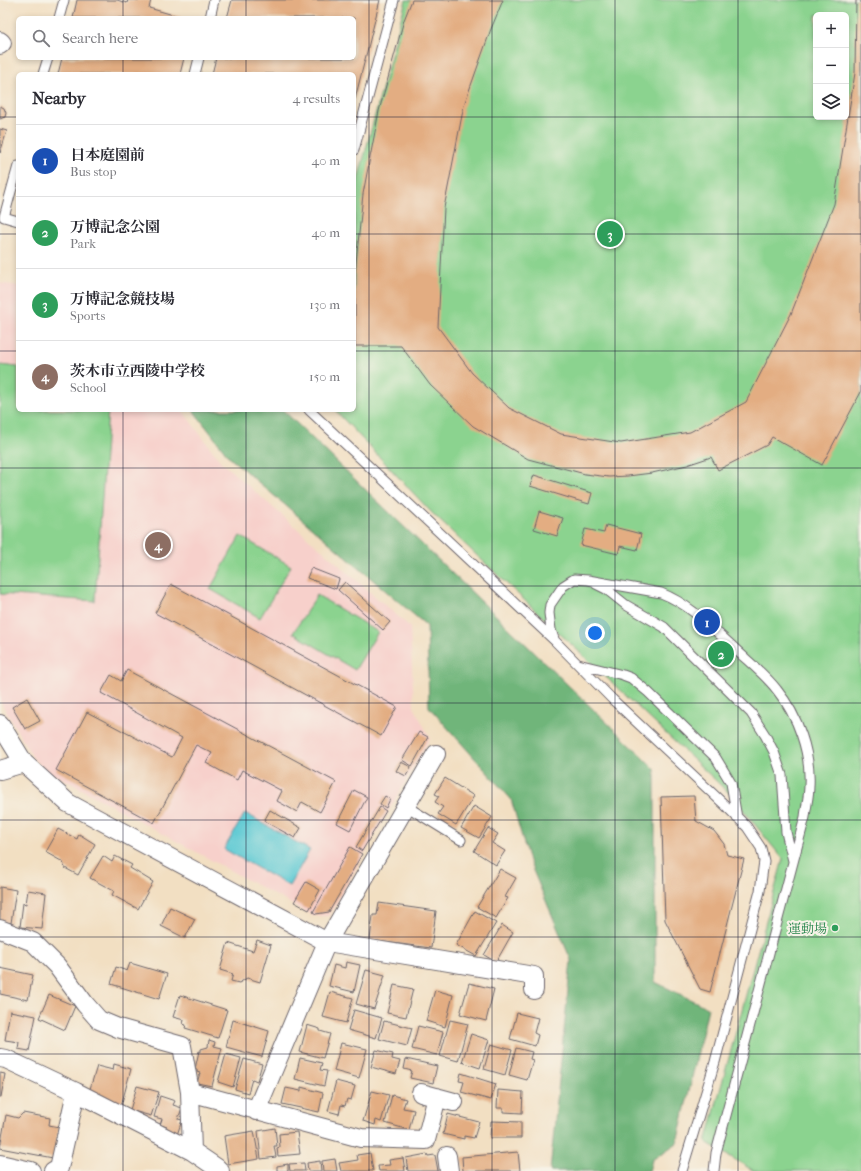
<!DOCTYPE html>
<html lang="en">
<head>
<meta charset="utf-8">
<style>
  body { margin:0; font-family:"IM FELL French Canon","Noto Serif JP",serif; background:#f7f7f7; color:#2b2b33 }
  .controls { position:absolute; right:12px; top:12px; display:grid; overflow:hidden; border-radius:6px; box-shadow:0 2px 6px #0003 }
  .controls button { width:36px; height:36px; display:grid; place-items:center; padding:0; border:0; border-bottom:1px solid #e1e1e2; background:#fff; color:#2b2b33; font:20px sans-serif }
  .you { position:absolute; left:595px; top:633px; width:14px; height:14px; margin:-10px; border:3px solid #fff; border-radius:50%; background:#1a73e8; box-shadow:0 0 0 6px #1a73e833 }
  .badge { display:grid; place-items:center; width:26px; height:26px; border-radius:50%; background:#1f6fb2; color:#fff; font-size:13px; font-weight:700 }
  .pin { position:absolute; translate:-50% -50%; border:2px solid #fff; box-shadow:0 1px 4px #0006 }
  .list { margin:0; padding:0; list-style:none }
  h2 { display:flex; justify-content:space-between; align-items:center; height:52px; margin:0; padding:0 16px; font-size:17px }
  h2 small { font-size:13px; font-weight:400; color:#7c7c81 }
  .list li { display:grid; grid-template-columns:26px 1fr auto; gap:12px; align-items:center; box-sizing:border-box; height:72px; padding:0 16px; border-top:1px solid #e1e1e2 }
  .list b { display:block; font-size:15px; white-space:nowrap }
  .list p { margin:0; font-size:13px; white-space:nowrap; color:#7c7c81 }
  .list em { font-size:13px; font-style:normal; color:#7c7c81 }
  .icon { flex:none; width:22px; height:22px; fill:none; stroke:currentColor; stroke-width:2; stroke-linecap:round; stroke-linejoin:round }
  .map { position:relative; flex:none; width:861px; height:1171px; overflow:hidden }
  .search { position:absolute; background:#fff; box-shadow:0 2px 6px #0003; left:16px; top:16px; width:340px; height:44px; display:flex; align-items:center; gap:10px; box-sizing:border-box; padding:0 14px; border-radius:6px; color:#7c7c81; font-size:15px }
  .panel { position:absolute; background:#fff; box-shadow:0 2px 6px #0003; left:16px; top:72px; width:340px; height:340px; border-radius:6px }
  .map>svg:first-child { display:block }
  .built { fill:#f7d0cb }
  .green { fill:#8bd38f; stroke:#567a65; fill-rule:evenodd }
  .forest { fill:#70b57a; stroke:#496c5a }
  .water { fill:#5cc9d3; stroke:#3f7687 }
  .building { fill:#e3ad82 }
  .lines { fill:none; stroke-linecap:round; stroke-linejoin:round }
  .lane-casing { stroke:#6b646a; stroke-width:11 }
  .street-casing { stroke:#6b646a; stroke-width:20 }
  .lane { stroke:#fff; stroke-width:9 }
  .street { stroke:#fff; stroke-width:18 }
  .grid { fill:none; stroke:#22223b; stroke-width:1; stroke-opacity:0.55 }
  .leisure-dot { fill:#2e9e5b; stroke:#f7f3e8; stroke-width:1.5 }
  .labels { text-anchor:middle; stroke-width:4; stroke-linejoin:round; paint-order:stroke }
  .leisure-label { font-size:13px; fill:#27864d; stroke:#f7f3e8; text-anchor:end }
</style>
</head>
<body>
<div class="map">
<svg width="861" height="1171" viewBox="0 0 861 1171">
  <rect width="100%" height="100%" fill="#f7f3e8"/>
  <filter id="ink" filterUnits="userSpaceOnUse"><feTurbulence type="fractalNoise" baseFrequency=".025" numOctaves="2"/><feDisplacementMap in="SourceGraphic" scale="8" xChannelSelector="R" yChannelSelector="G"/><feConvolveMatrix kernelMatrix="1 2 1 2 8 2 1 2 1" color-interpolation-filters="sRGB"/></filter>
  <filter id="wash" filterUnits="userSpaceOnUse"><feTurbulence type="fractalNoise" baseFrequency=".012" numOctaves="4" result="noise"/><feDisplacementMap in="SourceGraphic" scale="16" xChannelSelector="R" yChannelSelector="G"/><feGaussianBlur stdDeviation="0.9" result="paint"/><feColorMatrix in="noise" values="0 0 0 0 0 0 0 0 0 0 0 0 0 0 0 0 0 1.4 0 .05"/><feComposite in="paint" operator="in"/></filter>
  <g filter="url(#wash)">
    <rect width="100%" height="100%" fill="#f2dfc2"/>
    <path class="built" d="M0,283L18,286V410H182L221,462L410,627L414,707L430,738L329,916H313L65,780L47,772L33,758L0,701Z"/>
    <path class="green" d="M406,0H861V1171H754L706,1142L783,859L729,793L434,515L335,410H354V194ZM816,15H846V117H816Z
      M0,365L18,367V410H108L95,601L0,594Z
      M240,536L291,566L260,618L210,589Z
      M317,595L378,632L355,670L293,633Z"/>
    <path class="forest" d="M193,410H283L655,769V982L708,1008L677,1143L652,1160L649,1171H550L571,960L529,861L511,799L429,707L427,626L230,458Z"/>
    <path class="water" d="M245,813L310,850L289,886L224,849Z"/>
    <g id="blocks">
      <path class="building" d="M77,0H117L127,3L128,0H151L149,8L184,18H73Z
        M232,0H380L355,99L354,74H212L216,58H354V18H227Z
        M412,0H503L491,29L464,105L444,208L438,327L472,373L509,408L561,434L621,443L690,432L746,402L791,314L834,204L855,73L856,0H861V392L822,465L772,437L767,445L718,470L711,457L687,465L652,473L628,476L609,477L585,474L528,459L473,426L430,385L401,346H355V273L363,194L379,111L404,20Z
        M62,58H184L180,74H58Z
        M0,106L4,108L6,113L5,117L0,119Z
        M0,129L7,131L0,153Z
        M534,475L592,493L589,504L530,486Z
        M539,511L563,518L557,536L534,529Z
        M606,525L641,534L637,550L620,546L618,554L581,545L585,529L604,533Z
        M311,568L339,579L336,589L307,578Z
        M345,582L390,622L383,630L338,590Z
        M171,584L397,707L381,736L155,613Z
        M127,670L336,782L320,812L302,802L297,812L277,801L282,791L242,770L237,780L206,763L212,753L196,745L154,823L56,770L87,712L172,757L182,738L101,693L111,675L121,681Z
        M27,698L40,721L25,729L12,707Z
        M419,732L428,737L412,766L402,760Z
        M401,762L411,767L406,776L396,771Z
        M445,778L474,796L456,825L438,814L443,807L435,802L439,796L435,794Z
        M354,790L367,797L350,830L337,823Z
        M385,796L390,799L386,808L380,804Z
        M694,796L696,821L714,831L724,844L727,855L744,859L710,992L700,989L665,920L661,797Z
        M474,806L492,817L479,838L461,828Z
        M380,807L386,811L362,851L356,847Z
        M270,810L301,828L295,838L264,821Z
        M488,828L498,834L492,843L505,851L496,865L474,851Z
        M58,829L77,839L79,834L95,844L78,875L65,868L63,862L45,852Z
        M350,847L362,854L329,912L316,914L313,912Z
        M103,856L112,862L115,856L132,865L130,868L153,882L138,909L112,895L114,891L90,878Z
        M500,869L516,878L505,897L508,898L496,918L477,907Z
        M306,882L320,890L309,910L294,902Z
        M0,887L16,890L11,923L0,921Z
        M28,890L46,893L42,929L20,927L23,903L26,904Z
        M379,903L436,911L431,948L370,940L373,915H377Z
        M170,907L195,919L185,938L161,926Z
        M475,911L496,923L476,956L456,945Z
        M502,925L513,932L496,962L484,955Z
        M257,940L271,945L260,982L247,978L239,983L231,981L233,974L220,970L228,943L253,951Z
        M346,962L360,965L354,992L329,986L334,965L345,968Z
        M130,963L167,974L159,999L111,984L116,967L127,971Z
        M0,968L33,975L28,1000L0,994Z
        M366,970L385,975L374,1009L356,1004Z
        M469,983L494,989L486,1021L460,1014Z
        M394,985L413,989L406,1017L387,1013Z
        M435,990L453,995L445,1027L426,1021Z
        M330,992L353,998L346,1023L323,1017Z
        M49,995L75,1006L65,1030L39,1018Z
        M180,995L227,1010L218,1038L185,1028L186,1025L183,1024L184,1020L173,1017Z
        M354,1010L382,1018L376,1038L348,1030Z
        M10,1011L36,1016L29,1051L18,1049L19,1042L5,1040Z
        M517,1013L538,1018L534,1033L538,1035L535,1046L510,1039Z
        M233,1020L269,1031L262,1057L226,1047Z
        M450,1020L468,1024L458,1061L440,1056Z
        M384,1021L412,1028L407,1046L379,1039Z
        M307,1025L320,1029V1031L330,1034L323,1058L300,1052Z
        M418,1026L443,1032L437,1055L412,1049Z
        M471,1034L489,1040L480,1068L462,1062Z
        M209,1040L215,1042L214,1046L222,1048L212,1086L197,1083L200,1073L197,1072V1069H195L199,1051L201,1052V1049L208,1047Z
        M341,1043L367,1049L359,1078L334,1071Z
        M491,1044L512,1050L505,1075L484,1069Z
        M516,1048L532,1052L530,1059L533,1060L527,1080L509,1075Z
        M376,1050L393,1054L392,1059L400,1061L396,1074L371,1067Z
        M226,1054L241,1058L233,1087L218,1082Z
        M300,1058L322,1063L320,1070L327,1071L324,1086L295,1079Z
        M244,1059L262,1064L257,1081L252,1079L248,1093L235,1089Z
        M406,1059L437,1066L433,1083L410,1078L412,1071L404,1069Z
        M114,1064L131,1069L121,1106L106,1101L108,1098L89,1092L97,1066L113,1070Z
        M0,1073L5,1074L1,1097H0Z
        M461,1073L496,1084L491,1100L461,1092L464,1082L459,1081Z
        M336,1081L355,1086L351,1100L347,1099L345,1106L341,1105L339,1114L328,1111Z
        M137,1086L159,1092L151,1116L130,1110Z
        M301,1087L323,1093L319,1112L282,1104L286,1088L301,1091Z
        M498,1090L523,1092L522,1113L503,1112V1108H497Z
        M372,1091L389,1095L381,1122L376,1120L375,1125L363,1121Z
        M392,1095L406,1099L403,1108L414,1110L409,1130L385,1123Z
        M160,1096L175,1101L173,1105L182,1108L178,1119L182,1120L177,1135L166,1131L167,1127L160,1125L162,1119L154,1117Z
        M23,1113L50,1118L49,1125L59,1127L53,1158L0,1148L6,1115L18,1118Z
        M448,1114L479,1122L474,1138L464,1136V1139L443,1134Z
        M491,1121L521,1122V1138H490Z
        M275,1128L277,1146H274L276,1157L261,1159L258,1131Z
        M254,1131L259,1159L228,1164L224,1136Z
        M297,1132L300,1154L278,1156L277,1148L280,1147L279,1134Z
        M518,1152L520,1171H463L462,1157Z
        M370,1153L373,1171H341L339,1163L358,1160L357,1155Z
        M427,1154L428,1156L435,1155L438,1171H408L406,1158Z
        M403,1158L405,1171H379L378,1166L390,1165L389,1160Z
        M335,1159L337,1171H323L322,1161Z
        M320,1161L321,1171H308L307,1163Z
        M304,1163L305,1171H290L289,1164Z
        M288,1164V1171H277V1166Z"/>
    </g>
  </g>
  <g filter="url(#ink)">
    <use href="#blocks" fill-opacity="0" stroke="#6b646a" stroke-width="1"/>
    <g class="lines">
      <defs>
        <path id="lane" d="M59,18L64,0
          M210,18L214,0
          M43,74L48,58
          M195,74L199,58
          M354,150L394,0
          M18,166L4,217L18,221
          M309,410L555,641L612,699L727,807L747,827L761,848L764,861L760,891L715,1062L682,1171
          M596,584L606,589L626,605L664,627L751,713L765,735L774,752L782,775L786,832L793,861
          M554,639L551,630L549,613L550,605L563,586L574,579L588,580L661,593C689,604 709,625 731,645C745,659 765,674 777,690C798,716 811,753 809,786C809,796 806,807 805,817L716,1153L714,1171
          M578,664L623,675L631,678L648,692L716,758L731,783L737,818
          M406,806L461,840"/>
        <path id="street" d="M0,41L2,43L0,45
          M0,724L24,763L68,803L327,942L534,976V990
          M0,770L24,763
          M0,929L33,942L57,966L85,1004L99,1020L118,1028L182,1046L190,1092L192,1151
          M0,1058L6,1059L76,1092L192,1151L217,1168L220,1171
          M190,1092L361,1138L426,1140L437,1097
          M421,1093L454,1102
          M256,1111L327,942L436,754
          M447,1156L449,1171
          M0,1164L31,1171
          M53,1171L59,1168L76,1092"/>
      </defs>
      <use href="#lane" class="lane-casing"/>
      <use href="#street" class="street-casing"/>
      <use href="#lane" class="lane"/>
      <use href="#street" class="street"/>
    </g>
  </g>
  <path class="grid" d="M123,0V18M246,0V18M369,0V1171M492,0V1171M615,0V1171M738,0V1171M123,58V74M246,58V74M0,117H18M354,117H861M0,234H18M354,234H861M0,351H18M354,351H861M123,410V1171M246,410V1171M0,468H861M0,586H861M0,703H861M0,820H861M0,937H861M0,1054H861"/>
  <circle class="leisure-dot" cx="835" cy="928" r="4"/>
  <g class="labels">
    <g class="leisure-label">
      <text x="827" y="933">運動場</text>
    </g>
  </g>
</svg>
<div class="controls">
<button>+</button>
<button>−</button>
<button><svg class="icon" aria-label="layers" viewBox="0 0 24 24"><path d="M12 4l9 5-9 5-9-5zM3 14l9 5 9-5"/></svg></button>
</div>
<div class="you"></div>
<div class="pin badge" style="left:707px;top:622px;background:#1a4fb4">1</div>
<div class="pin badge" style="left:721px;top:654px;background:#2e9e5b">2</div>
<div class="pin badge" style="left:610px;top:234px;background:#2e9e5b">3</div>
<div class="pin badge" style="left:158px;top:545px;background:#8d6e63">4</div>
<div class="search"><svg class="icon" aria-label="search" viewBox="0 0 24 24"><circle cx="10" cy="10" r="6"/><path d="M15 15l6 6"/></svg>Search here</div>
<section class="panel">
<h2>Nearby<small>4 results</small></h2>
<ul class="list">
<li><span class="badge" style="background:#1a4fb4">1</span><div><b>日本庭園前</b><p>Bus stop</p></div><em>40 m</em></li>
<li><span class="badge" style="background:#2e9e5b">2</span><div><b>万博記念公園</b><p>Park</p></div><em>40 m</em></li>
<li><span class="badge" style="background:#2e9e5b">3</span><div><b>万博記念競技場</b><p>Sports</p></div><em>130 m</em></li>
<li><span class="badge" style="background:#8d6e63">4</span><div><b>茨木市立西陵中学校</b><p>School</p></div><em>150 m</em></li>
</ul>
</section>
</div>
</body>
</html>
